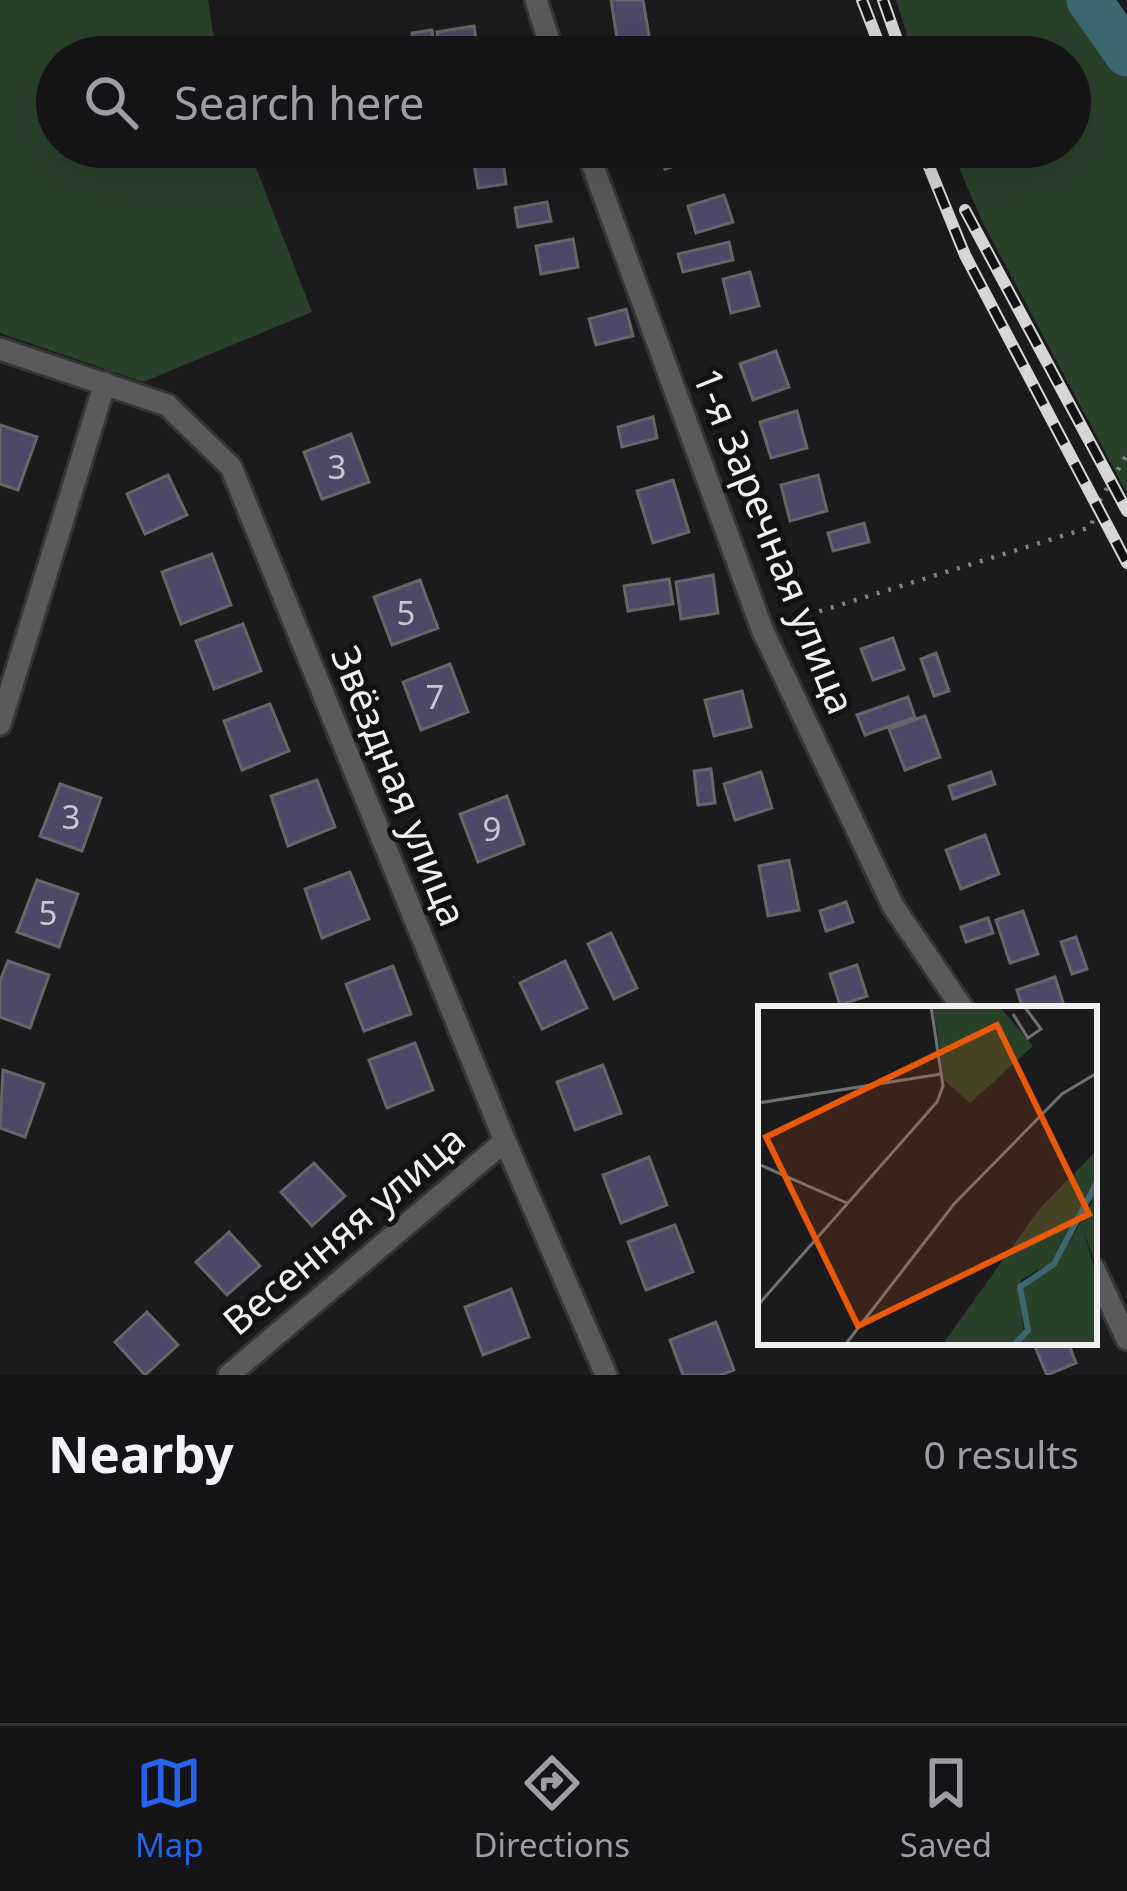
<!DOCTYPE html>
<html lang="en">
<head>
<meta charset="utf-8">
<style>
  body { margin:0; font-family:"Noto Sans",sans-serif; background:#1d1d1f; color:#f1f3f6 }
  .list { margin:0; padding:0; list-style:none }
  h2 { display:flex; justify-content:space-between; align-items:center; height:156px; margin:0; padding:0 48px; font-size:51px }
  h2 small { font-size:39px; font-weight:400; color:#9d9ea1 }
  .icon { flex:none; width:66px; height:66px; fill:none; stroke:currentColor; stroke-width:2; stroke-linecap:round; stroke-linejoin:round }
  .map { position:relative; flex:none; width:1127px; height:1375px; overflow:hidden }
  .search { position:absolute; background:#141416; box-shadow:0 12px 48px #0002; left:36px; right:36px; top:36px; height:132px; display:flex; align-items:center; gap:30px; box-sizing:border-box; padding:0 42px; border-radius:66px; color:#9d9ea1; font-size:45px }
  .sheet { height:348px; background:#141416 }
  nav { display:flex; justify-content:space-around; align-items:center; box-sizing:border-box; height:168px; border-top:3px solid #333335; background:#141416; font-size:33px; color:#9d9ea1 }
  nav a { display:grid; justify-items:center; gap:6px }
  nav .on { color:#2563eb }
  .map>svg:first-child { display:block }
  .green { fill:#294029 }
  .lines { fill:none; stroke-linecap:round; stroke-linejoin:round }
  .river { stroke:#3c6771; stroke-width:45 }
  .building { fill:#4e4867; stroke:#666568; stroke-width:3 }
  .street-casing { stroke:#353536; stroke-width:27 }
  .path { stroke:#828284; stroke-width:4.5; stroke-dasharray:3 9; stroke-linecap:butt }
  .street { stroke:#5a595c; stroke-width:21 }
  .rail-casing { stroke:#d6d6d7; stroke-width:12 }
  .rail { stroke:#121214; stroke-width:8; stroke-dasharray:22; stroke-linecap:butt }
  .labels { text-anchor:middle; stroke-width:10; stroke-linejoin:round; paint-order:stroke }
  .number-label { font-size:33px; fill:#c8c6ce }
  .street-label { font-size:39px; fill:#f0f0f1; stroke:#121214 }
  .inset-river { fill:none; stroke:#3c6771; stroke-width:6 }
  .inset-road { fill:none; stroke:#707072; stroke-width:3 }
  .view { fill:#e8590c; fill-opacity:0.15; stroke:#e8590c; stroke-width:6 }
  .inset-edge { fill:none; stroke:#f0f0f1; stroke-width:6 }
</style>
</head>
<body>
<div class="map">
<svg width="1127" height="1375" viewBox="0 0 1127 1375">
  <rect width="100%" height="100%" fill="#1b1b1d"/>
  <path class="green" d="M0,0H208L217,57H57V147H248L312,312L143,382L0,333Z
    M896,0H1071L1127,77V493L983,223L950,147H1070V57H914Z"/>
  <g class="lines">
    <path class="river" d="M1089,0L1127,54"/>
  </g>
  <path class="building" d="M611,0H643L651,47L619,52Z
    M474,26L479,57H441L437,32Z
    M432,30L436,57H415L412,33Z
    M501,147L506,184L478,188L472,151Z
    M658,147H693L697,159L665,169Z
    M724,195L733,222L696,233L688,206Z
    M547,202L551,221L518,227L515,208Z
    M573,239L578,267L541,274L536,246Z
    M729,242L733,260L683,272L678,254Z
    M750,272L759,306L731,313L723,279Z
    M626,309L633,336L596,345L589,319Z
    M776,351L789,387L753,400L740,364Z
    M797,411L807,448L771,458L760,422Z
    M653,417L657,438L622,447L618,427Z
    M0,425L37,437L18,490L0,484Z
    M351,434L369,482L322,499L304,452Z
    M168,475L187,515L145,534L127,494Z
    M818,475L827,511L790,521L781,485Z
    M673,480L689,532L653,543L637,491Z
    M864,523L869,542L833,551L828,533Z
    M212,554L231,605L181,624L162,572Z
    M713,575L718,613L681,619L676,582Z
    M669,579L673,604L628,611L624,586Z
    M420,580L438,628L392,645L374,597Z
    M243,624L261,671L214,689L196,641Z
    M893,638L904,669L873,680L861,649Z
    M936,653L949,691L934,696L921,659Z
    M450,664L468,712L421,730L403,682Z
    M742,691L751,727L714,736L705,700Z
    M908,697L915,717L865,735L857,715Z
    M270,704L289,751L242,770L224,721Z
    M925,716L940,757L905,770L889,729Z
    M711,769L715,803L698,805L694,771Z
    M761,772L772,808L735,820L724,784Z
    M991,772L995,784L953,799L949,786Z
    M317,780L335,827L288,846L271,796Z
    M60,784L101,798L82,851L40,836Z
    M507,796L524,844L478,862L460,814Z
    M985,835L999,874L961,889L946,850Z
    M789,860L799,910L768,916L759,866Z
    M350,872L369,919L322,938L305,889Z
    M37,880L78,894L59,947L17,932Z
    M846,902L853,922L826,931L820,911Z
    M1023,911L1038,954L1010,963L996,920Z
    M988,918L993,933L966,942L961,927Z
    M611,933L637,988L614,999L588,944Z
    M1076,937L1087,969L1072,974L1061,942Z
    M8,961L49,975L30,1028L0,1017V981Z
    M565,961L587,1008L542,1029L520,983Z
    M857,965L867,996L840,1005L830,974Z
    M393,966L411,1014L364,1031L346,984Z
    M1055,977L1065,1009H1023L1017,990Z
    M415,1043L433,1090L387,1108L369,1060Z
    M603,1065L621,1113L575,1130L557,1082Z
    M3,1070L44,1084L25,1137L0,1128Z
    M649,1157L667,1205L621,1223L603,1175Z
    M314,1163L345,1196L312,1226L281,1192Z
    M675,1225L693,1272L646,1290L628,1242Z
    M229,1232L260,1266L227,1295L196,1262Z
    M511,1289L529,1337L483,1355L465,1307Z
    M147,1312L178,1345L145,1375L115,1342Z
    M716,1322L734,1370L721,1375H683L670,1340Z
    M1033,1342H1068L1076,1363L1047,1375Z"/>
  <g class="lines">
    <defs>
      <path id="street" d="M536,0L554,57
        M586,147L762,629L893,906L963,1009
        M0,349L167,405L231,467L505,1141L606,1375
        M0,724L105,383
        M1094,1269L1127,1339
        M229,1375L505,1141"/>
    </defs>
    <use href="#street" class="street-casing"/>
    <path class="path" d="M785,622L1091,527L1096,507L1127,454"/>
    <use href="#street" class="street"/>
    <defs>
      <path id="rail" d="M862,0L884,57
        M883,0L903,57
        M921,147L965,255L1127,563
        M965,210L1127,511"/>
    </defs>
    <use href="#rail" class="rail-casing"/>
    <use href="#rail" class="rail"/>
  </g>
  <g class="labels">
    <g class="number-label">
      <text x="337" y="479">3</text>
      <text x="406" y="625">5</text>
      <text x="435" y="709">7</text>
      <text x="71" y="829">3</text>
      <text x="492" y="841">9</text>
      <text x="48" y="925">5</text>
    </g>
    <g class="street-label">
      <text transform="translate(774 541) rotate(68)" y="14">1-я Заречная улица</text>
      <text transform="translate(399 786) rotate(68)" y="14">Звёздная улица</text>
      <text transform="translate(344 1230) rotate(-40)" y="14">Весенняя улица</text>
    </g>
  </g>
  <g transform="translate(758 1006)">
    <rect width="339" height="339" fill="#1b1b1d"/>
    <path d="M175,0H241L275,40L212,97L186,74ZM339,144V263L325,223L339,271V336L257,339L272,324L264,282L298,259L335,195L330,192L293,257L264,273L261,281L266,326L254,339H184L282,202Z" fill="#294029"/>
    <path class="inset-river" d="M256,339L270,324L262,281L296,258L339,176"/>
    <path class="inset-road" d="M255,8L270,32L283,23L266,0M0,97L183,68M0,158L89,197M0,299L179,96L185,80L173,0M87,339L196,198L304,88L339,67"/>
    <path class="view" d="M239,19L331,208L100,320L8,131Z"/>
    <rect width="339" height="339" class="inset-edge"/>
  </g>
</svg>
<div class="search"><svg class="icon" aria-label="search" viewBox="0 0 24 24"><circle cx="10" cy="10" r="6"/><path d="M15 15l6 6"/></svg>Search here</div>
</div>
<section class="sheet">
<h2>Nearby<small>0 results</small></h2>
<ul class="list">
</ul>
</section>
<nav>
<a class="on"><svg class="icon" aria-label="map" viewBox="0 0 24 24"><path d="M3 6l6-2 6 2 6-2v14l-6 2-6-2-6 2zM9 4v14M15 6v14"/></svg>Map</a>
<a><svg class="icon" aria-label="directions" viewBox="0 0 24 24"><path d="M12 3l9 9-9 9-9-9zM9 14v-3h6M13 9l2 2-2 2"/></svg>Directions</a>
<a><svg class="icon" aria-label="saved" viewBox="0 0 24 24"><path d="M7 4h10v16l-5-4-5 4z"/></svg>Saved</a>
</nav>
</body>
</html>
